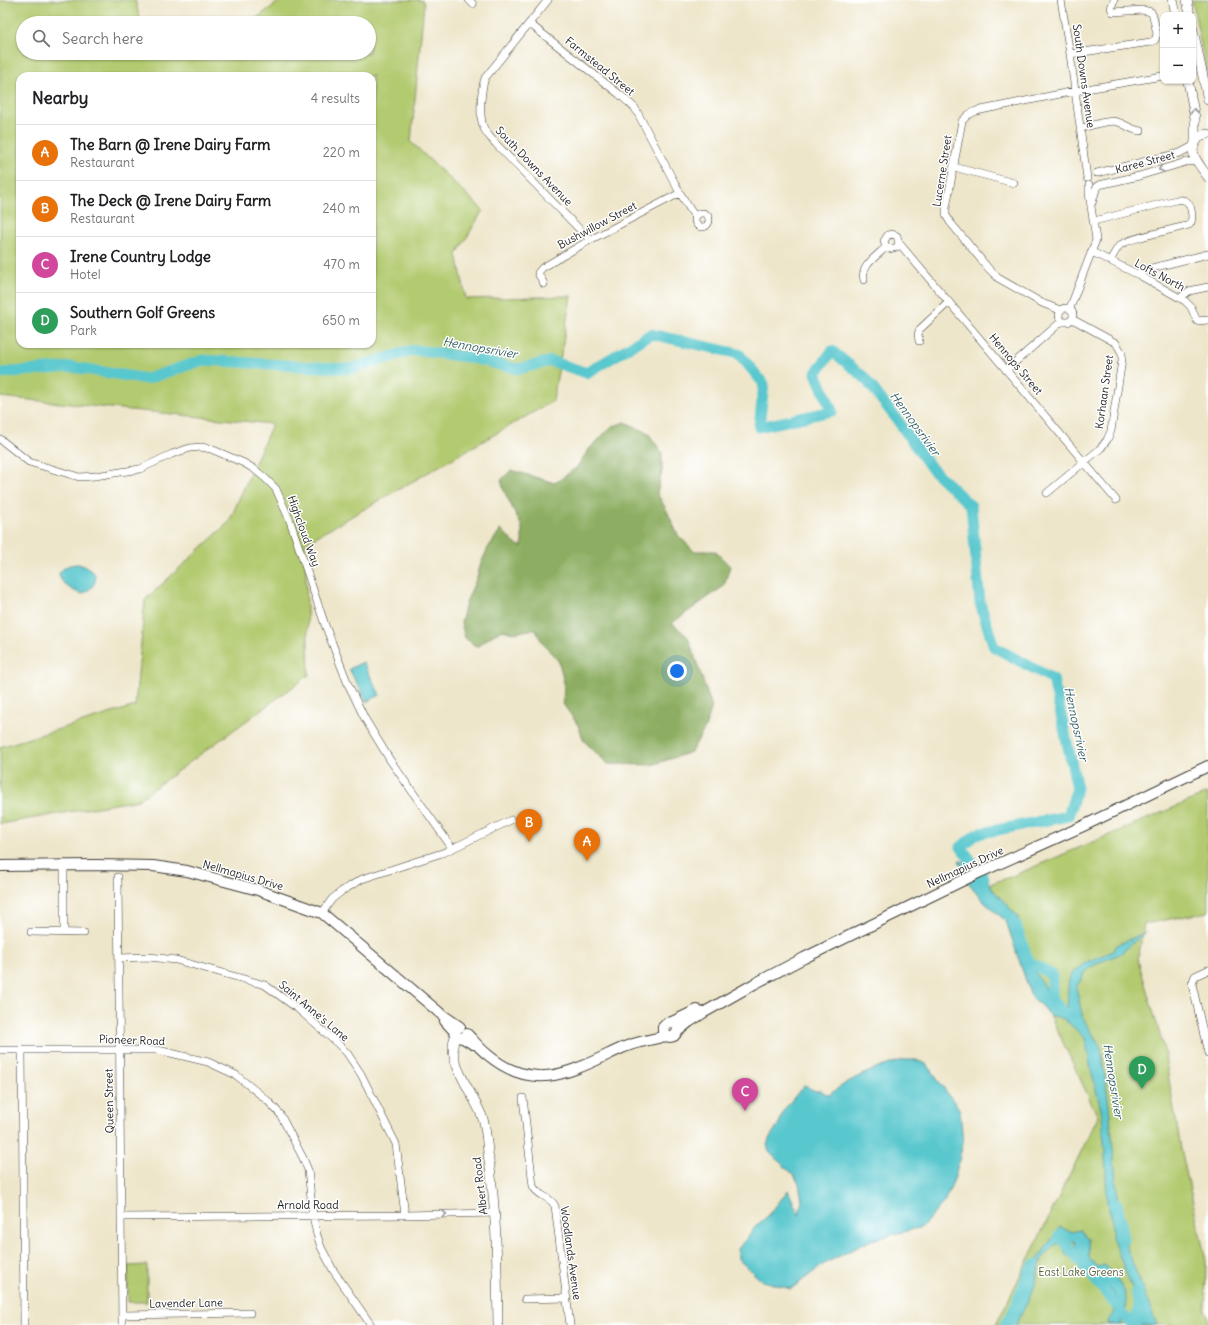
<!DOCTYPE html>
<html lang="en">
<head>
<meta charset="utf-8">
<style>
  body { margin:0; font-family:Delius,sans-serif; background:#f6f6f6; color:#202124 }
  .controls { position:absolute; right:12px; top:12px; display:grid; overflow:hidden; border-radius:8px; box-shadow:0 1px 3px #0004 }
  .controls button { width:36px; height:36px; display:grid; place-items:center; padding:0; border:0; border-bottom:1px solid #e0e0e0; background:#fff; color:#202124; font:20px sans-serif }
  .you { position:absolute; left:677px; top:671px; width:14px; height:14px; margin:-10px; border:3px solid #fff; border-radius:50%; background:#1a73e8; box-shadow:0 0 0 6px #1a73e833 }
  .badge { display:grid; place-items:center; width:26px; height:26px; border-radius:50%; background:#d93025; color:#fff; font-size:13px; font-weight:700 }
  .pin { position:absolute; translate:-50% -33px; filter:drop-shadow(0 1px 2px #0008) }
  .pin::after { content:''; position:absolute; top:21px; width:14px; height:12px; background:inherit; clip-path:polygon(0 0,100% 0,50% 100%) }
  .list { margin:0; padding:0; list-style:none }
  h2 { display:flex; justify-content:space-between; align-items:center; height:52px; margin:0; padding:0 16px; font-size:17px }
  h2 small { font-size:13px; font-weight:400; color:#757577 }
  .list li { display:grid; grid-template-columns:26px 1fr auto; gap:12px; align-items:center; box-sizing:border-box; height:56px; padding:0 16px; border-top:1px solid #e0e0e0 }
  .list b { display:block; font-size:15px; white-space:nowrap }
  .list p { margin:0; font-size:13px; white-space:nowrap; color:#757577 }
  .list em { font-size:13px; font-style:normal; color:#757577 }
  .icon { flex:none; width:22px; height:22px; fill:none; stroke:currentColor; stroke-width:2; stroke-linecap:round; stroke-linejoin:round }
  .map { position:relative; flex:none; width:1208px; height:1325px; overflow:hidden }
  .search { position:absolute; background:#fff; box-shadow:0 1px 3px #0004; left:16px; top:16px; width:360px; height:44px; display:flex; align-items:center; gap:10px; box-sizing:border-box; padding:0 14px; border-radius:22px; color:#757577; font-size:15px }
  .panel { position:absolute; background:#fff; box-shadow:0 1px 3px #0004; left:16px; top:72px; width:360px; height:276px; border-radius:12px }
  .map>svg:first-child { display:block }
  .green { fill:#b2ca6f; stroke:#677346; fill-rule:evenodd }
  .forest { fill:#8dae62; stroke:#54653f }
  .water { fill:#59c7ce; stroke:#3a7275 }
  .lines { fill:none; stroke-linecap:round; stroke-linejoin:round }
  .river { stroke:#59c7ce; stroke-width:11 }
  .minor-casing { stroke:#3c3a36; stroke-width:8 }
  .tertiary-casing { stroke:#3c3a36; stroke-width:10 }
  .secondary-casing { stroke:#3c3a36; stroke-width:12 }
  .minor { stroke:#fff; stroke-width:7 }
  .tertiary { stroke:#fff; stroke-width:9 }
  .secondary { stroke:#fff; stroke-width:10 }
  .oneway { stroke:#999 }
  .labels { text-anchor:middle; stroke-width:3; stroke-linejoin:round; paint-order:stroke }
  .street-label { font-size:11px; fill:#1c1c1c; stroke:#fff }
  .park-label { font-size:11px; fill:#58623d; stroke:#fff }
  .water-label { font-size:12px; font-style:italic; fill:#346063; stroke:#fff }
</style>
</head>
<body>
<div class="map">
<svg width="1208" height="1325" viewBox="0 0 1208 1325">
  <rect width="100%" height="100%" fill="#fff"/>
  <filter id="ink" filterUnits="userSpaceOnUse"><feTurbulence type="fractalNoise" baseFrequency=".025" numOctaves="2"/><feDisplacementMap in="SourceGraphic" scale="8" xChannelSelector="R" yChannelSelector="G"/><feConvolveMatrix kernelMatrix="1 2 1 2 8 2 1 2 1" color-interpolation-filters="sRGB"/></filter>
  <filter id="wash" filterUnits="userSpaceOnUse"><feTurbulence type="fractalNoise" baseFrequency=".012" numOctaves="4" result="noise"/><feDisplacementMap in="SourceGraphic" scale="16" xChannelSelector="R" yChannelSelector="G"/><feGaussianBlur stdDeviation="0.9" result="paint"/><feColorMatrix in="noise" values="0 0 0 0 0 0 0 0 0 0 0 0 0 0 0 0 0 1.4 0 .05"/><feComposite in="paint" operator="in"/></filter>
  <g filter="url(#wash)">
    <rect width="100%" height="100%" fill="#eee6ca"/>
    <path class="green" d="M0,0H135L141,23H23V53H369V23H250L281,0H422L424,3L411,142L483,210L457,254L466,299L571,296L553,401L305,543L309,675L138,800L0,824V747L135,706L145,600L229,522L272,424L0,397ZM20,76H372V344H20Z
      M1192,0H1208V81Z
      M1208,793V912L1144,924L1138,960L1163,1045L1181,1149L1206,1260L1205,1311L1208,1318V1325H996L1098,1117L1006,921L987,885L1010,877Z
      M147,1265V1302H128V1266Z"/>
    <path class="forest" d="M625,422L648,433L662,453V471L657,493L667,511L678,535L694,551H715L730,566L724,586L672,623L688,637L712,707L705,728L691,752L652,765L608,764L584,741L578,725L563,704L564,683L559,662L542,642L535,629L513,633L503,630L493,635L477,647L465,638L461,622L467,600L477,577L481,563L488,548L501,529L514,543L522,547V527L504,491L501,480L511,470L555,483L576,468L590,448L611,427Z"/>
    <path class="water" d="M78,564C82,565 87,567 90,569C102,578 92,590 82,594C73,591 60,584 59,573C65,566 70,564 78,564Z
      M363,662L380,695L367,702L349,669Z
      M959,860L980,868L994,891L1018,917L1021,939L1028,960L1052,1000L1067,1008C1068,1000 1067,984 1070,977C1078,963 1099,957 1113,951L1115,946L1146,932L1120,954L1100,962L1084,972L1082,979L1076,987L1083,1018L1101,1048L1109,1105L1119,1212L1128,1251L1157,1325H1137L1139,1306L1112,1237V1217L1107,1205L1106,1171L1102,1114L1091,1070L1085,1038L1064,1019L1050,1015L1031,996L1006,921L983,901L968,882Z
      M903,1060H916L926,1064L960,1110L963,1143L955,1177L944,1202L922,1227L871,1240L824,1264L791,1289L762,1281L738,1259V1249L756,1226L770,1214L788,1190L799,1215L802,1200L799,1184L794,1175L769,1152L767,1145L770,1137L779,1124L783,1111L804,1085L815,1091H821L829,1095C851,1077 876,1068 903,1060Z
      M1060,1227L1071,1232L1081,1230L1088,1239L1089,1258L1097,1267L1105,1265C1124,1287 1132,1293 1121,1322L1122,1325H1108L1107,1321L1113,1314L1115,1294L1107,1286L1090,1276L1083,1266L1076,1261L1081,1257L1078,1254L1074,1240L1067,1244L1066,1249L1070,1252L1069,1256H1067C1064,1252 1064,1247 1061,1243L1056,1244L1042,1259L1033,1291L1016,1325H1005L1029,1272Z"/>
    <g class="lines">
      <path class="river" d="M0,373L72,367L147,379L203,360L349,369L414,350L467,357L518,369L551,361L587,373L651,334L739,354L764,384L759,427L832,411L816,373L832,351L864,377L898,421L932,469L971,506L980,603L994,647L1053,679L1077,788L1068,816L977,834L961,847L984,878
        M1016,925L1029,962L1052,975V1000L1062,1010
        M1117,1204L1124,1238
        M1059,1235L1132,1325
        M1005,1325L1011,1317L1029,1272L1034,1265
        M1136,1325L1139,1306L1136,1292"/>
    </g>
  </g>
  <g filter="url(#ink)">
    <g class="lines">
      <defs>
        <path id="minor" d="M469,0L473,4
          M548,0L485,78C481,90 479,114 483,126C485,133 491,138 496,144L590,240
          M1061,0L1070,54L1087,178
          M530,24L619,94L635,108L680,193L691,211L695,216
          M1070,54L1151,42L1155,40L1157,34L1153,16L1151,12L1143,10L1113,12L1111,8L1114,0
          M1081,128C1090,126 1110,119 1118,122C1127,125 1131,130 1141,131
          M954,167L1014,183
          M1097,173L1180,153L1193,146
          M1099,185L1139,176L1186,162L1197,161
          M1092,203L1097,186
          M695 220a7 7 0 1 1 14 0a7 7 0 1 1-14 0Z
          M1094,221L1176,200C1179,200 1183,199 1186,201C1192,205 1194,221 1189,225C1176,229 1128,238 1120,245C1116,249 1113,256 1110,261
          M899,243L897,247L890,249L886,247L884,241L888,235L892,234L897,236L899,243L1116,500
          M1092,252L1139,275L1185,301L1191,307L1197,321L1208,320
          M1139,275L1142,270L1148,269L1208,254
          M864,280C860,266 877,256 886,247
          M544,284L538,273L542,268L590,240L680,193
          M1180,298L1189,291L1208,287
          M1059 315a7 7 0 1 1 14 0a7 7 0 1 1-14 0Z
          M1070,308L1096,240L1089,193V185
          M1060,310L1042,303L998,278L988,268L950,222L946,215V208L962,121L968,115L976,111L1075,91L1162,76
          M919,341L918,334L920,329L949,302
          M1006,370L1062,321
          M0,439L29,462L79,477L95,476L140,469L172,454L190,448L201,447L211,449L244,463L254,469L265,478L276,489L290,521L325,625L348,684L365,719L390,760L452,848
          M1047,493L1101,448L1107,440L1111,431L1122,360V353L1116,343L1072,319
          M118,877L122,1325
          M322,913L332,899L342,891L362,879L445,852L511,820
          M31,932L84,933
          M64,933V865
          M119,958L149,957L176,960L265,985L298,1009L337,1043L347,1053L361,1074L396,1144L405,1215
          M1208,970L1195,976L1192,984L1208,1053
          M0,1050H158L208,1062L236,1075L268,1101L280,1114L303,1158L308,1170L313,1216L317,1235L321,1247L333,1270L371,1325
          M22,1050L24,1325
          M523,1098L533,1186C537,1196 550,1196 555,1206L570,1325
          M121,1217L405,1215L496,1213
          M525,1299L566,1298
          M122,1315L250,1313"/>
        <path id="tertiary" d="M1173,0L1176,15
          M1187,0L1190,15
          M1193,30L1208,100
          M1188,81L1195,118V142
          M1208,134C1203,134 1200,136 1197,140C1186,153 1201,166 1208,177
          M456,1035C443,1058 475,1095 483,1119C487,1132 487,1147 489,1161C497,1215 497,1270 498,1325"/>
        <path id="secondary" d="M0,866L95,865L153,866L187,871L258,890L322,913L441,1014L460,1027
          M445,1021L455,1032L457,1037L463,1038L473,1044
          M672,1022L697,1010
          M678,1031L677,1025L672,1022L667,1023L663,1027C662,1034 667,1039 674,1036L678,1031L689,1022L703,1013L754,984L804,958L976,874L1081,827L1208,766
          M467,1034C474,1041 480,1049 488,1055C536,1095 574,1070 622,1048C636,1042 651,1040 665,1036"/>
      </defs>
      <use href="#minor" class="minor-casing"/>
      <use href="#tertiary" class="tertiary-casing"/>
      <use href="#secondary" class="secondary-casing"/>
      <use href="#minor" class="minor"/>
      <use href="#tertiary" class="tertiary"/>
      <use href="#secondary" class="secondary"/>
    </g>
    <defs><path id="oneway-chevron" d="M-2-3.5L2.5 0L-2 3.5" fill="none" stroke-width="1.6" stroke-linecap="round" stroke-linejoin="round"/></defs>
    <g class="oneway">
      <use href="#oneway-chevron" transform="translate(1194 111) rotate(-99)"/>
      <use href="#oneway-chevron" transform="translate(1161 169) rotate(164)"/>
      <use href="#oneway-chevron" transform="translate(444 1214) rotate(-1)"/>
    </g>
  </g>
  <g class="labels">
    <g class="street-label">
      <text transform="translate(600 66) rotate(39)" y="4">Farmstead Street</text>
      <text transform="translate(1084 76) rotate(82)" y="4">South Downs Avenue</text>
      <text transform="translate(1145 162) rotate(-15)" y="4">Karee Street</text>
      <text transform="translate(534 166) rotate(46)" y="4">South Downs Avenue</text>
      <text transform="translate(942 171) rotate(-81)" y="4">Lucerne Street</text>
      <text transform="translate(597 225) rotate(-28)" y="4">Bushwillow Street</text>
      <text transform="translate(1160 275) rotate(28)" y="4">Lofts North</text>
      <text transform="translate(1016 364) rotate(50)" y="4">Hennops Street</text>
      <text transform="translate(1104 392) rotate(-82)" y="4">Korhaan Street</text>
      <text transform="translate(304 531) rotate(70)" y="4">Highcloud Way</text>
      <text transform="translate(965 867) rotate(-25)" y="4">Nellmapius Drive</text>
      <text transform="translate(243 875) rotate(16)" y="4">Nellmapius Drive</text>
      <text transform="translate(314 1011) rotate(40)" y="4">Saint Anne's Lane</text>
      <text transform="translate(132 1040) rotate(2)" y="4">Pioneer Road</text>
      <text transform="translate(109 1101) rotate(-91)" y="4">Queen Street</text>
      <text transform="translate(480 1186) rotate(-97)" y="4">Albert Road</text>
      <text x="308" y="1209">Arnold Road</text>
      <text transform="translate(571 1253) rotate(82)" y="4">Woodlands Avenue</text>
      <text transform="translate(186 1303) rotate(-1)" y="4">Lavender Lane</text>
    </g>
    <g class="park-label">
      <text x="1081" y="1276">East Lake Greens</text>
    </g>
    <g class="water-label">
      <text transform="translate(480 348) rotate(10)" y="4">Hennopsrivier</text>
      <text transform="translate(915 424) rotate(54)" y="4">Hennopsrivier</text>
      <text transform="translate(1076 724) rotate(78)" y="4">Hennopsrivier</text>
      <text transform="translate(1113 1081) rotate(81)" y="4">Hennopsrivier</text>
    </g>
  </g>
</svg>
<div class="controls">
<button>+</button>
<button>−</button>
</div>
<div class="you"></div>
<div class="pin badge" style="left:587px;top:861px;background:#e8710a">A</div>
<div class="pin badge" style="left:529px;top:842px;background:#e8710a">B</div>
<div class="pin badge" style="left:745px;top:1111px;background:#d1479c">C</div>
<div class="pin badge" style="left:1142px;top:1089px;background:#2e9e5b">D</div>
<div class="search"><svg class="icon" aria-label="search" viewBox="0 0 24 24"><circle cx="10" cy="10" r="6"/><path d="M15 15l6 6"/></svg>Search here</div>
<section class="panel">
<h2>Nearby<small>4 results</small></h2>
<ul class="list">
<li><span class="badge" style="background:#e8710a">A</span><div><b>The Barn @ Irene Dairy Farm</b><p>Restaurant</p></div><em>220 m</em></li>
<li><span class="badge" style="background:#e8710a">B</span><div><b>The Deck @ Irene Dairy Farm</b><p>Restaurant</p></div><em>240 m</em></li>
<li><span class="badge" style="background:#d1479c">C</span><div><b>Irene Country Lodge</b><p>Hotel</p></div><em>470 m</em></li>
<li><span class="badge" style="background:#2e9e5b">D</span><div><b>Southern Golf Greens</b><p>Park</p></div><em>650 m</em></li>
</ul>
</section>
</div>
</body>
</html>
